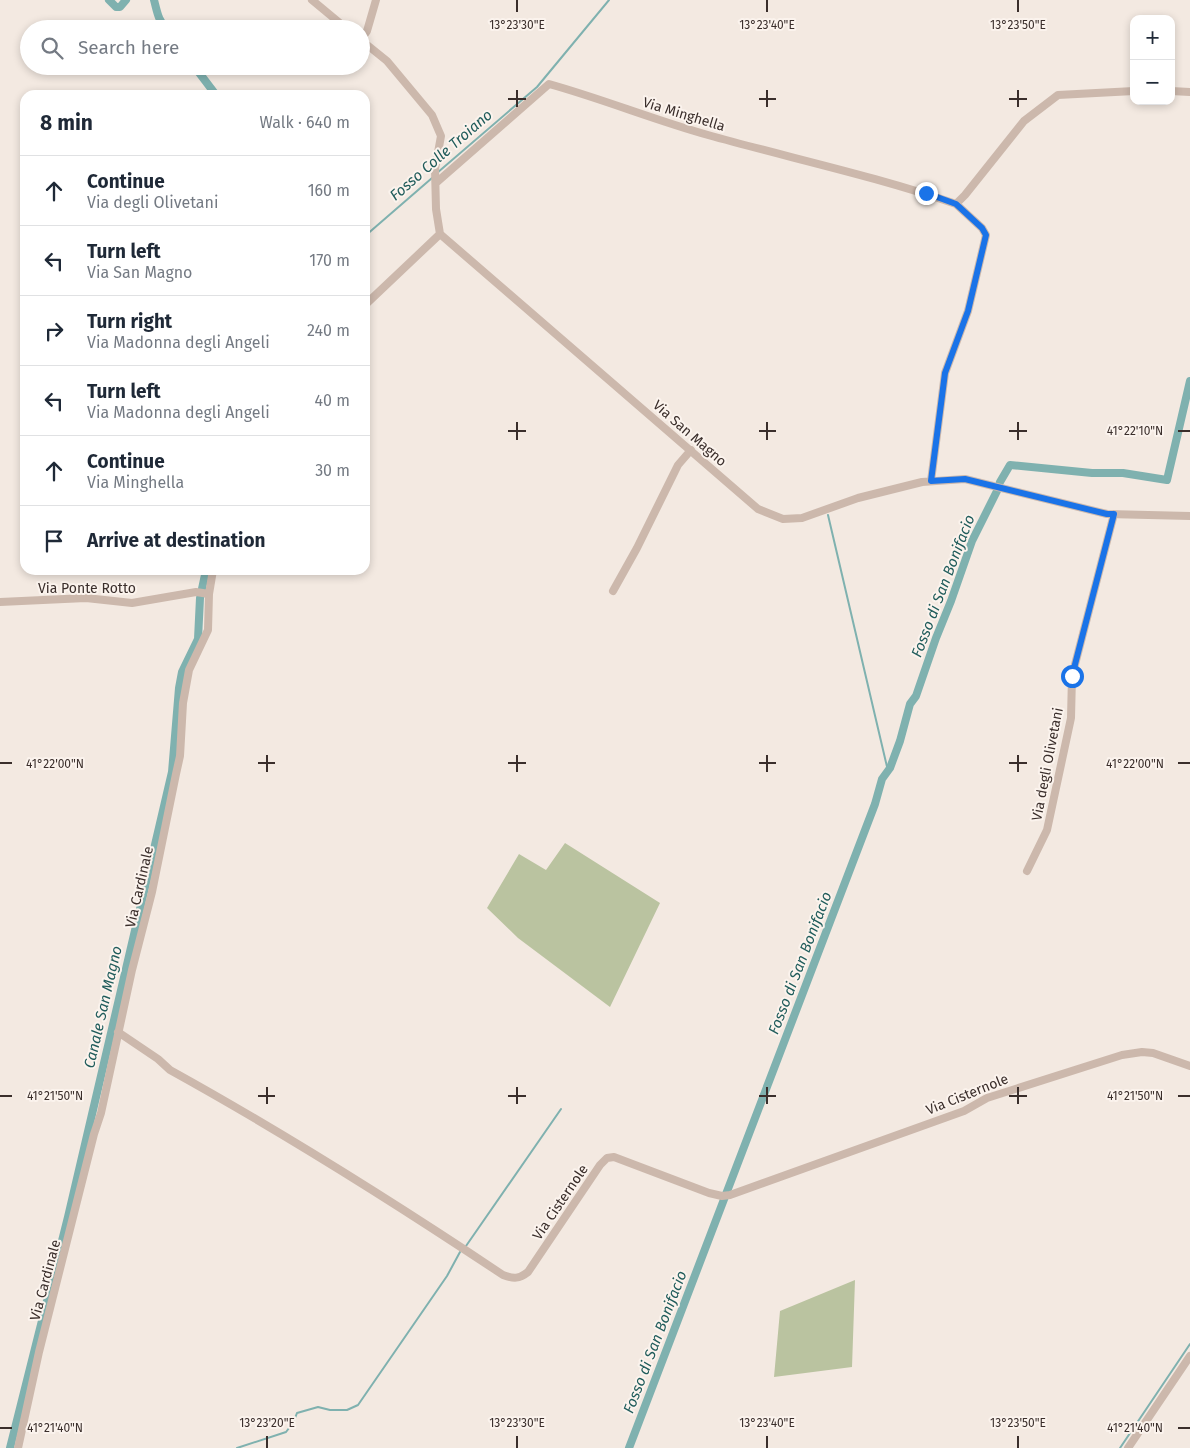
<!DOCTYPE html>
<html lang="en">
<head>
<meta charset="utf-8">
<style>
  body { margin:0; font-family:"Fira Sans",sans-serif; background:#f2f2f3; color:#1f2937 }
  .controls { position:absolute; right:15px; top:15px; display:grid; overflow:hidden; border-radius:10px; box-shadow:0 2px 8px #0003 }
  .controls button { width:45px; height:45px; display:grid; place-items:center; padding:0; border:0; border-bottom:1px solid #e0e1e3; background:#fff; color:#1f2937; font:25px sans-serif }
  .stop { position:absolute; width:15px; height:15px; margin:-11px; border:4px solid #1a73e8; border-radius:50%; background:#fff }
  .stop.end { background:#1a73e8; border-color:#fff; box-shadow:0 1px 5px #0008 }
  .list { margin:0; padding:0; list-style:none }
  h2 { display:flex; justify-content:space-between; align-items:center; height:65px; margin:0; padding:0 20px; font-size:21px }
  h2 small { font-size:16px; font-weight:400; color:#747a83 }
  .list li { display:grid; grid-template-columns:32px 1fr auto; gap:15px; align-items:center; box-sizing:border-box; height:70px; padding:0 20px; border-top:1px solid #e0e1e3 }
  .list b { display:block; font-size:19px; white-space:nowrap }
  .list p { margin:0; font-size:16px; white-space:nowrap; color:#747a83 }
  .list em { font-size:16px; font-style:normal; color:#747a83 }
  .icon { flex:none; width:28px; height:28px; fill:none; stroke:currentColor; stroke-width:2; stroke-linecap:round; stroke-linejoin:round }
  .map { position:relative; flex:none; width:1190px; height:1448px; overflow:hidden }
  .search { position:absolute; background:#fff; box-shadow:0 2px 8px #0003; left:20px; top:20px; width:350px; height:55px; display:flex; align-items:center; gap:12px; box-sizing:border-box; padding:0 18px; border-radius:28px; color:#747a83; font-size:19px }
  .panel { position:absolute; background:#fff; box-shadow:0 2px 8px #0003; left:20px; top:90px; width:350px; height:485px; border-radius:15px }
  .map>svg:first-child { display:block }
  .green { fill:#bac3a0 }
  .lines { fill:none; stroke-linecap:round; stroke-linejoin:round }
  .stream { stroke:#7fb1af; stroke-width:2 }
  .canal { stroke:#7fb1af; stroke-width:8 }
  .minor { stroke:#ccb8ac; stroke-width:8 }
  .route { stroke:#1a73e8; stroke-width:6 }
  .ticks { fill:none; stroke:#3a2e2b; stroke-width:2 }
  .labels { text-anchor:middle; stroke-width:4; stroke-linejoin:round; paint-order:stroke }
  .street-label { font-size:14px; fill:#3a2e2b; stroke:#fbf3ed }
  .water-label { font-size:15px; font-style:italic; fill:#205c5b; stroke:#fbf3ed }
  .ticks-label { font-size:12px; text-anchor:middle; fill:#3a2e2b; stroke:#fbf3ed; stroke-width:4; stroke-linejoin:round; paint-order:stroke }
</style>
</head>
<body>
<div class="map">
<svg width="1190" height="1448" viewBox="0 0 1190 1448">
  <rect width="100%" height="100%" fill="#f3e9e1"/>
  <path class="green" d="M565,843L660,903L610,1007L518,938L487,908L519,854L546,870Z
    M855,1280L852,1367L774,1377L780,1311Z"/>
  <g class="lines">
    <path class="stream" d="M437,173L537,87L609,0
      M365,236L432,178
      M828,515L888,771
      M466,1246L561,1109
      M237,1448L286,1432L293,1423L297,1413L318,1407L330,1410H347L358,1405L447,1276L460,1252
      M1120,1448L1190,1344"/>
    <path class="canal" d="M109,0L116,7H120L126,0
      M154,0C157,11 158,21 167,29
      M194,66L216,95
      M1000,482L1010,465L1092,473H1123L1167,480L1190,381
      M10,1448L68,1217L172,772L179,688L182,672L198,639L200,598L206,570
      M629,1448L875,804L882,779L890,768L900,741L910,704L916,696L936,638L951,601L972,541L997,491"/>
    <path class="minor" d="M312,0L347,29
      M361,39L367,31L376,0
      M361,40L387,61L432,115L441,136L435,169L436,209L440,234L758,509L783,519L802,518L858,498L922,482L965,479L1107,514L1190,516
      M1171,91L1190,92
      M437,182L549,84C603,99 654,120 708,135C790,158 875,176 956,204
      M365,305L440,234
      M931,481L945,373L968,311L986,235L982,228L956,204L965,195L1024,121L1058,95L1134,91
      M613,591L637,548L678,465L691,450
      M0,602L86,598L132,603L196,592L209,594L213,570
      M1027,871L1047,830L1071,718L1072,676L1114,514
      M118,1032L158,1059L170,1070C284,1133 395,1203 503,1275C514,1279 519,1279 528,1272L600,1165L607,1158L614,1157L709,1193L722,1196L730,1195L964,1111L987,1098L1122,1055L1142,1052L1153,1053L1190,1066
      M18,1448L39,1352L94,1134L101,1113L132,970L152,892L176,774L180,756L183,703L189,670L208,630L209,594
      M1128,1448L1190,1356"/>
  </g>
  <g class="lines">
    <path class="route" d="M926,193L956,204L982,228L986,235L968,311L945,373L931,481L965,479L1107,514H1114L1072,676"/>
  </g>
  <path class="ticks" d="M517,0V12M767,0V12M1018,0V12M517,90V107M767,90V107M1018,90V107M508,99H526M759,99H776M1009,99H1027M517,422V440M767,422V440M1018,422V440M508,431H526M759,431H776M1009,431H1027M1178,431H1190M267,755V772M517,755V772M767,755V772M1018,755V772M0,763H12M258,763H275M508,763H526M759,763H776M1009,763H1027M1178,763H1190M267,1087V1104M517,1087V1104M767,1087V1104M1018,1087V1104M0,1096H12M258,1096H275M508,1096H526M759,1096H776M1009,1096H1027M1178,1096H1190M0,1428H12M1178,1428H1190M267,1436V1448M517,1436V1448M767,1436V1448M1018,1436V1448"/>
  <g class="labels">
    <g class="street-label">
      <text transform="translate(684 114) rotate(17)" y="5">Via Minghella</text>
      <text transform="translate(690 433) rotate(41)" y="5">Via San Magno</text>
      <text x="87" y="593">Via Ponte Rotto</text>
      <text transform="translate(1047 764) rotate(-79)" y="5">Via degli Olivetani</text>
      <text transform="translate(139 887) rotate(-77)" y="5">Via Cardinale</text>
      <text transform="translate(967 1094) rotate(-22)" y="5">Via Cisternole</text>
      <text transform="translate(560 1202) rotate(-56)" y="5">Via Cisternole</text>
      <text transform="translate(45 1280) rotate(-75)" y="5">Via Cardinale</text>
    </g>
    <g class="water-label">
      <text transform="translate(441 155) rotate(-41)" y="5">Fosso Colle Troiano</text>
      <text transform="translate(943 586) rotate(-69)" y="5">Fosso di San Bonifacio</text>
      <text transform="translate(800 963) rotate(-69)" y="5">Fosso di San Bonifacio</text>
      <text transform="translate(103 1007) rotate(-77)" y="5">Canale San Magno</text>
      <text transform="translate(655 1342) rotate(-69)" y="5">Fosso di San Bonifacio</text>
    </g>
  </g>
  <g class="ticks-label">
    <text x="517" y="29">13°23'30"E</text>
    <text x="767" y="29">13°23'40"E</text>
    <text x="1018" y="29">13°23'50"E</text>
    <text x="1135" y="435">41°22'10"N</text>
    <text x="55" y="768">41°22'00"N</text>
    <text x="1135" y="768">41°22'00"N</text>
    <text x="55" y="1100">41°21'50"N</text>
    <text x="1135" y="1100">41°21'50"N</text>
    <text x="267" y="1427">13°23'20"E</text>
    <text x="517" y="1427">13°23'30"E</text>
    <text x="767" y="1427">13°23'40"E</text>
    <text x="1018" y="1427">13°23'50"E</text>
    <text x="55" y="1432">41°21'40"N</text>
    <text x="1135" y="1432">41°21'40"N</text>
  </g>
</svg>
<div class="controls">
<button>+</button>
<button>−</button>
</div>
<div class="stop" style="left:1072px;top:676px"></div>
<div class="stop end" style="left:926px;top:193px"></div>
<div class="search"><svg class="icon" aria-label="search" viewBox="0 0 24 24"><circle cx="10" cy="10" r="6"/><path d="M15 15l6 6"/></svg>Search here</div>
<section class="panel">
<h2>8 min<small>Walk · 640 m</small></h2>
<ul class="list">
<li><svg class="icon" aria-label="ahead" viewBox="0 0 24 24"><path d="M12 20V5M6 11l6-6 6 6"/></svg><div><b>Continue</b><p>Via degli Olivetani</p></div><em>160 m</em></li>
<li><svg class="icon" aria-label="left" viewBox="0 0 24 24"><path d="M17 20v-9H6M10 6l-5 5 5 5"/></svg><div><b>Turn left</b><p>Via San Magno</p></div><em>170 m</em></li>
<li><svg class="icon" aria-label="right" viewBox="0 0 24 24"><path d="M7 20v-9h11M14 6l5 5-5 5"/></svg><div><b>Turn right</b><p>Via Madonna degli Angeli</p></div><em>240 m</em></li>
<li><svg class="icon" aria-label="left" viewBox="0 0 24 24"><path d="M17 20v-9H6M10 6l-5 5 5 5"/></svg><div><b>Turn left</b><p>Via Madonna degli Angeli</p></div><em>40 m</em></li>
<li><svg class="icon" aria-label="ahead" viewBox="0 0 24 24"><path d="M12 20V5M6 11l6-6 6 6"/></svg><div><b>Continue</b><p>Via Minghella</p></div><em>30 m</em></li>
<li><svg class="icon" aria-label="arrive" viewBox="0 0 24 24"><path d="M6 21V4h12l-3 4 3 4H6"/></svg><div><b>Arrive at destination</b></div></li>
</ul>
</section>
</div>
</body>
</html>
